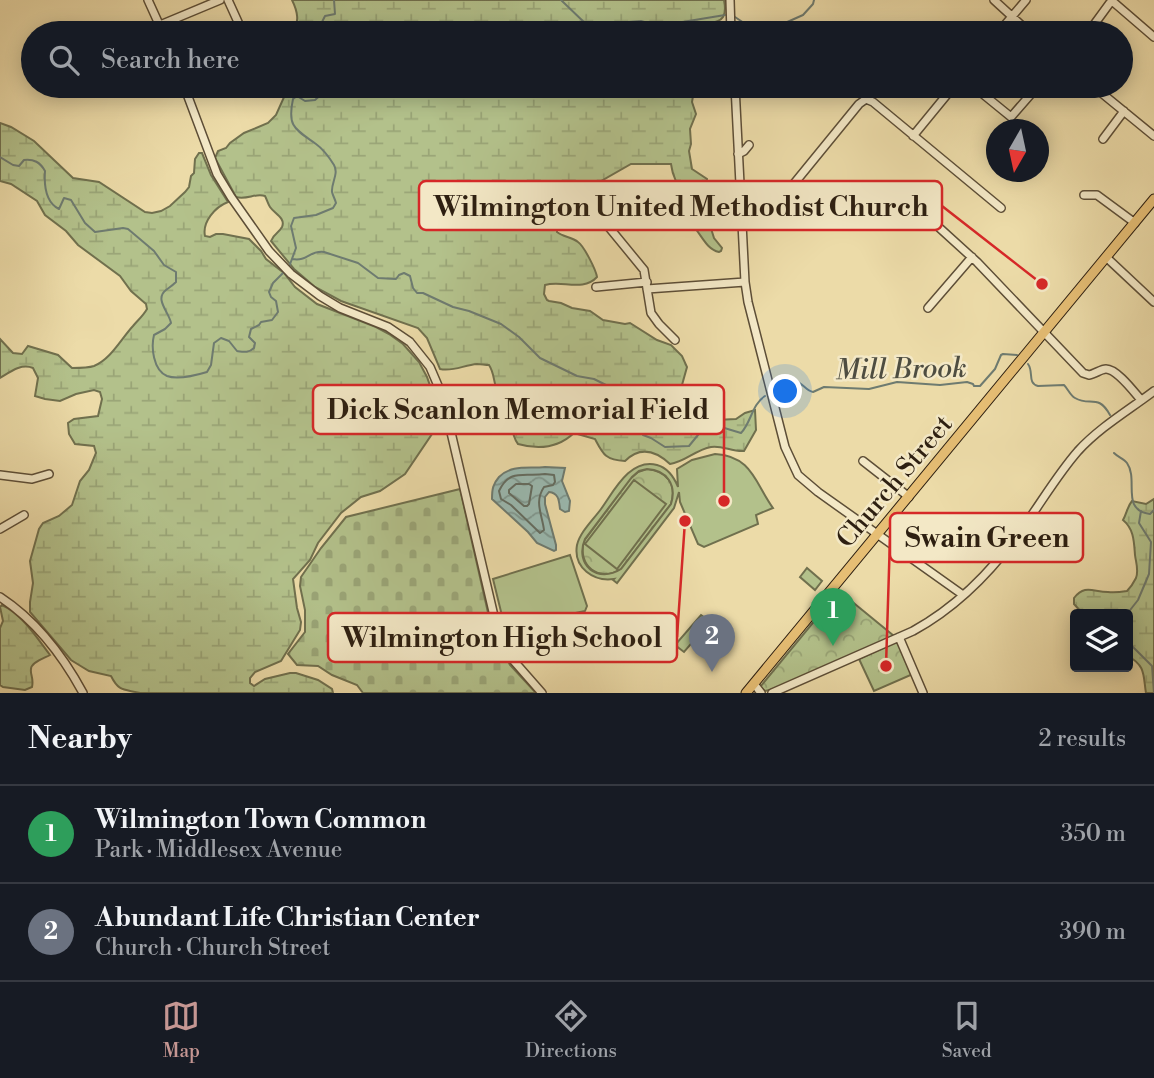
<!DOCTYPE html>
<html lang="en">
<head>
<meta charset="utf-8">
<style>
  body { margin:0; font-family:"Libre Bodoni",serif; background:#20242c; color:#f1f3f6 }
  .controls { position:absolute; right:21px; bottom:21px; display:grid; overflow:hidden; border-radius:7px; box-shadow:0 4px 18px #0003 }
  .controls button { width:63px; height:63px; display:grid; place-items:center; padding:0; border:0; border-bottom:2px solid #363941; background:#171b24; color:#f1f3f6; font:35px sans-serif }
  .compass { position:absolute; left:986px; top:119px; width:63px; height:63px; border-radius:50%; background:#171b24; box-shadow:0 4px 18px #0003; rotate:189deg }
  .you { position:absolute; left:786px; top:392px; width:24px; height:24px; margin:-18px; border:5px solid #fff; border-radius:50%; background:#1a73e8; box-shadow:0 0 0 10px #1a73e833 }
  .badge { display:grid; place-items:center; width:46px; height:46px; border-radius:50%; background:#c59692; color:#fff; font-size:23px; font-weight:700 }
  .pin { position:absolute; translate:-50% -58px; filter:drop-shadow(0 2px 4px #0008) }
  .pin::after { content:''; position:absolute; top:37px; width:24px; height:21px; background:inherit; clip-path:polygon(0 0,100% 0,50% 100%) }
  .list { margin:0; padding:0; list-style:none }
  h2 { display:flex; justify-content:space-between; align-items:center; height:91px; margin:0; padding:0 28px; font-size:30px }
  h2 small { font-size:23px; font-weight:400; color:#9ea1a6 }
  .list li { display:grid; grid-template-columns:46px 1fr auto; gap:21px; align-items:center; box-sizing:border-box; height:98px; padding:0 28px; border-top:2px solid #363941 }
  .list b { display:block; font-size:26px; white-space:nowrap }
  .list p { margin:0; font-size:23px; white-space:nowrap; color:#9ea1a6 }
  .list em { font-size:23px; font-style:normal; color:#9ea1a6 }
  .icon { flex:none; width:38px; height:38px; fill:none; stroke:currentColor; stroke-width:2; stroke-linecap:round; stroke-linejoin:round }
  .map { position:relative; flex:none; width:1154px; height:693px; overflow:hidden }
  .search { position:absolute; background:#171b24; box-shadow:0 4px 18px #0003; left:21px; right:21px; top:21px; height:77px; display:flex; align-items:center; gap:18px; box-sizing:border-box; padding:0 24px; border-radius:38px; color:#9ea1a6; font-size:26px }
  .sheet { height:287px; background:#171b24 }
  nav { display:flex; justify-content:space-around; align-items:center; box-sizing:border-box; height:98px; border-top:2px solid #363941; background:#171b24; font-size:19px; color:#9ea1a6 }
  nav a { display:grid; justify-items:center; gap:4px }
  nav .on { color:#c59692 }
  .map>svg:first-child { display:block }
  .forest { fill:url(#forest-crowns); stroke:#70704e; stroke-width:2 }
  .wetland { fill:url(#wetland-marsh); stroke:#70704e; stroke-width:2 }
  .cemetery { fill:url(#cemetery-stones); stroke:#70704e; stroke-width:2 }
  .pitch { fill:#b3c18b; stroke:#70704e; stroke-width:2; fill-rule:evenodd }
  .water { fill:url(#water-waves); stroke:#6e7b70; stroke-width:2 }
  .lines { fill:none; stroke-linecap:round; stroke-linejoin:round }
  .shore { stroke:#646c60; stroke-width:2 }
  .stream { stroke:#6e7b70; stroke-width:2 }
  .minor-casing { stroke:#5d4e37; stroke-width:10 }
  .major-casing { stroke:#2d1f11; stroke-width:11 }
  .minor { stroke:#f3e8c6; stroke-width:7 }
  .major { stroke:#e6be74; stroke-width:9 }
  .labels { text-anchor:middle; stroke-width:5; stroke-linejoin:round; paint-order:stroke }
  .street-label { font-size:26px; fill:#2d1f11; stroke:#f3e8c6 }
  .water-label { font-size:28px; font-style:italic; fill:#4e4d41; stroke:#f3e8c6 }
  .leader { fill:none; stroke:#d62828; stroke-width:2.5 }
  .callout-dot { fill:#d62828; stroke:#f3e8c6; stroke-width:2.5 }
  .callout { fill:#f3e8c6; stroke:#d62828; stroke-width:2.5 }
  .callout-label { font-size:28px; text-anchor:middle; font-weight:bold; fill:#2d1f11 }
</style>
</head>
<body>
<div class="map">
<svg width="1154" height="693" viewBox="0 0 1154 693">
  <defs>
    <pattern id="forest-crowns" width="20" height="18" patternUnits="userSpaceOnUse" patternTransform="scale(1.75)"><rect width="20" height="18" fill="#b3c18b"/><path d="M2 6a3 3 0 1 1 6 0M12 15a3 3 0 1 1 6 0" fill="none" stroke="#9aa577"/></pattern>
    <pattern id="wetland-marsh" width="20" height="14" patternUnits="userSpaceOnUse" patternTransform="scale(1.75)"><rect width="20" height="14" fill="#b3c18b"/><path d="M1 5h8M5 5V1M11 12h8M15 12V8" fill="none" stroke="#9aa577"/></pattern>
    <pattern id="cemetery-stones" width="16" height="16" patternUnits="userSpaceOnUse" patternTransform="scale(1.75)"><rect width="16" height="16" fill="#b3c18b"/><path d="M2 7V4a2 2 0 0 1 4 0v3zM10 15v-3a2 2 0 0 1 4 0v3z" fill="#9aa577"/></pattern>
    <pattern id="water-waves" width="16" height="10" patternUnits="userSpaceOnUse" patternTransform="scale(1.75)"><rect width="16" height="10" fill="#9ab9b0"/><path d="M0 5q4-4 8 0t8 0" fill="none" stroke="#7e968e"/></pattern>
  </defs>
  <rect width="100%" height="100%" fill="#ecdba8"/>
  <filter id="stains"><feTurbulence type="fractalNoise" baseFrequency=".00286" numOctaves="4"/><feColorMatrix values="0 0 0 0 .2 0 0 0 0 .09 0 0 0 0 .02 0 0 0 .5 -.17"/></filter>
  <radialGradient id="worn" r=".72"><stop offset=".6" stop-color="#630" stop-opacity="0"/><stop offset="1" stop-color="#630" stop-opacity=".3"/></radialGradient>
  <path class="forest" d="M647,469C667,471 677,484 671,504L621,569C599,583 577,566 584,541L630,479L638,472Z
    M839,591L894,636L774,689L765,691L760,687Z
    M701,615L710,622L684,652L675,645Z
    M898,641L913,674L874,691L859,659Z"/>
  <path class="wetland" d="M292,0H724C725,5 726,12 723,17C717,27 681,25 669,27L665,33H294C299,21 298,12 292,0Z
    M289,86H718L713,92H697L693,96L692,102L696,114L690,129L691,144L689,151L692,169L707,179L703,203L714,238L722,248L721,251L719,252C705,249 701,232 690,223C683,217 676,218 673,208C685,187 680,195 674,176C672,172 672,168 671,164H631L601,181L579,186L567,192L557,218V232C563,237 572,237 578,242C584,246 596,270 597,277C583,292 562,280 545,285L544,294L547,300L549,301L561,303L572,308L590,311L603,320L625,324L630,323L657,340L671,345L682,356L687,367L682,385L685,391L691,399L699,404L706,413L715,420L736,419L745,413L755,410L756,430L744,451C732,452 722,445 711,447C695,450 685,462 670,464C655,450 640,446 625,461C605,460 603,454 595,439L574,433C558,448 539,450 518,444C511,436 512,422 509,412C506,404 501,399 498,392C493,383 495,374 489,365C485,365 481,364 477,364C464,365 453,372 440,369L427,338L418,328L341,301L315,287L294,269L271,241C274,233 279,233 282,227C286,218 274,213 270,207C268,204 267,200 265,196C255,193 247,200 236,197L215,158L218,151L226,148L230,143L244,133L268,123L276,115Z
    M0,123L11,127L34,141L73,178L99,182L145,212L152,213L161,211L170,206L185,192L189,187L191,176L194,173L195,159L199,153H202L211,175L228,202C215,207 202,222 205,236L210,237L216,234H223L249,239L261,251L266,259L284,273L295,287L317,304L376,327L389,334L403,344L419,362L427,377L439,412L434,431L405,474L380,491L361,497L341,513L318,543L310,560L293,579L297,608L301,622L300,630L281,661L255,672L250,678V683L254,686L265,679L290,673H296L318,680L332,689L333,693H140C124,689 119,692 111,676L89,671L79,665L71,660L30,612V602L33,583L30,561L39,529L43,523L59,516L72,505L80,481L89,470L96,453L94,446L75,444L69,434L68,423L74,419L98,416L102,399L100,392L94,390L76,394L60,401L45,399L35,396L38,378L33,368C21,363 10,372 0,378V339L13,353L22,354L28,346L58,355L72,368C79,368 88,368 94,366C111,359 121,339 133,326C138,320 143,316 147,309L146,304L131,291L120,276L78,245L66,231L45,215L37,201L11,184L0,181Z
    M1154,499V693H1146C1143,675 1146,666 1128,656V614H1083L1074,604V598C1085,584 1093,592 1108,592C1114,593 1121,592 1127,591C1130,588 1134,582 1136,578C1139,570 1136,563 1135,555C1134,542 1134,529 1123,520C1127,513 1127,507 1132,501L1146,504Z
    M2,605C22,614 37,638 50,655C45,658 31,662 31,669C30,675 34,678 32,687L25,690L3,687L0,685V628L3,621L0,607Z"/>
  <path class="cemetery" d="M460,489L489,617L496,639L510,665L536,693H363L357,685L332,675L318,666L297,665L288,654L305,632V610L300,586L301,577L321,548L346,517Z"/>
  <path class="pitch" d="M715,454C752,456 755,483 773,508L756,515L758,524L704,547L698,544L680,502L679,492L674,508L617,583L613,580L614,579C594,582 573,568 577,545C580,532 593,520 601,509C614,491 630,458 657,465C668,468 674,477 678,487L677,469L692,460ZM647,469C667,470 677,485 671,504L621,569C598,584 574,565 585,539L632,477L639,471Z
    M634,480L666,504L617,569L585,544Z
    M570,555L587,606L585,611L532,622L514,621L504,624L493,579Z
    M807,568L822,581L815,590L800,577Z"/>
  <path class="water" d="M545,467L565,468L562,481L570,501L569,511L565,512L560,509C559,501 559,493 549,492L545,497V504L556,545V550L554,551L537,543L528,532L492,499C492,489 493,484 499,477C512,464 529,469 545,467Z"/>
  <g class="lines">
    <path class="shore" d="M545,474L554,475L555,482L553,485L544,487C534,502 542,514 544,530L540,533L511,505L501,499L499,491C510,468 524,477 545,474Z
      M516,484H529L532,486L529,504L527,506H524L509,493V490Z"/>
    <path class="stream" d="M561,0L587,25L641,21L658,26L725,15
      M735,17L744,23H785L803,15L813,4L814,0
      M330,33L322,22L325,16L335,14L334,0
      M0,157L13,165L19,166L24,160C34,159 40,162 45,171C44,185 45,202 59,209L64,198L71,200L85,223L95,232L123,228L128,229L154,251L164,265L176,272V282C173,285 170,287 166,290C154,299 169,312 171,323L165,329L154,335C151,347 153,370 167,376C178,380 197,375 207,372L211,365L214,343L221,338L229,341L237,351C244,352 249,353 254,348L255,343L249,337L251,329L259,325L261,322L272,320L278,312L276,301L271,297L269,292L273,283L285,271
      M292,259C308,262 309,250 324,252L358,263L378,278L396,279L399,275L404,273L410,276L413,288L417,293H423L453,307L469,311L501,324L519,337L540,358L577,376L594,379L612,388L621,398L627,417L640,428L643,435L651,438L665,447L689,446L702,430L707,431L721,427L741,433C751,423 752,404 765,396
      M289,267L296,248L291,226L294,218L316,215L333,208L336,203C335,199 333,196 332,192C331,183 339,174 334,165C329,157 323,149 316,144C295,129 287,127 293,99L297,96L305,101L315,100L323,93L337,89L340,86
      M1028,364C1034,372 1027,383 1038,386L1064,385C1068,389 1070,395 1075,398C1090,407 1098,393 1110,415
      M775,393L795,381C803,383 806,391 813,392L824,387L869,389L897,382L940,385L967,382L973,384L974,386H980L995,369L1001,355L1003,354L1017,355
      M1114,453C1118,457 1124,459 1127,463C1139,480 1120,510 1150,514L1154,510
      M1127,614L1138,600L1149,574L1151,542L1139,523L1141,511
      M1128,637L1132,646L1152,666L1154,693"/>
    <defs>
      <path id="minor" d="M148,0L163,33
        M228,0L243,33
        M730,0L731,33
        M994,0L1030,33
        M1111,0L1154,37
        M160,25L220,0
        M1093,26L1112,0
        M998,33L1026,0
        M184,86L217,174L231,197L269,251L291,274L320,296L340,308L388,327L410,342L430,367L439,388L446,411L494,616L504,645L513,660L542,693
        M266,86L267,88
        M735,86L745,282L748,302L785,447L798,475L818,492L963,595
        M973,86L1011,117L1038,86
        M1093,86L1154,136
        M866,99L873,102L1001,208
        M913,136L954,86
        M1103,139L1124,111
        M738,154L744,151L749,145
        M740,189C747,191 771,206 774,205C776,205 778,203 779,202L859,104L866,99L873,86
        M667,193C650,192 609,204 603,220L644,270L651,313L659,324L675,340
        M1084,195H1097L1135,223
        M933,222L977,262L1083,373L1089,375C1095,374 1101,369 1106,369C1117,369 1134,392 1141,400
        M1106,257L1154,302
        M596,287L647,282
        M647,289L745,282
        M928,308L972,257
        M863,461L909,497
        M0,475L32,479L49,474
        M0,529L24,515
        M0,597C35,620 63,656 83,693
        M899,637L923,693
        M754,684L761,693
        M772,693L913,631C957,607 993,570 1022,529C1041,503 1057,475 1078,451C1100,427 1129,410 1154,391"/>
      <path id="major" d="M746,693L1154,199"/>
    </defs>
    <use href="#minor" class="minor-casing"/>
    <use href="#major" class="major-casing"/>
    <use href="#minor" class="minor"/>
    <use href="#major" class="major"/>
  </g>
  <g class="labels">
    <g class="street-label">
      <text transform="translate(894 481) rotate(-50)" y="9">Church Street</text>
    </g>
    <g class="water-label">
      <text transform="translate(901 368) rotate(-1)" y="10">Mill Brook</text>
    </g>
  </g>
  <path class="leader" d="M1042 284L942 206M724 501L724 410M886 666L890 538M685 521L677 637"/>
  <g class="callout-dot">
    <circle cx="1042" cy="284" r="7"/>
    <circle cx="724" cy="501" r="7"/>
    <circle cx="886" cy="666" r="7"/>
    <circle cx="685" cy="521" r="7"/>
  </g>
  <g class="callout">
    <rect x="419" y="181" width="523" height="49" rx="7"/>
    <rect x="313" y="385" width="411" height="49" rx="7"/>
    <rect x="890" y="513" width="193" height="49" rx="7"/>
    <rect x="328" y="613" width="349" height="49" rx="7"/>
  </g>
  <g class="callout-label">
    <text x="681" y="216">Wilmington United Methodist Church</text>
    <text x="518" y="419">Dick Scanlon Memorial Field</text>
    <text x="987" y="547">Swain Green</text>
    <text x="502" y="647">Wilmington High School</text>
  </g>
  <rect width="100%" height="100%" filter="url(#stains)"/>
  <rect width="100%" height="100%" fill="url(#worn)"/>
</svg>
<div class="controls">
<button><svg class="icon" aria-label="layers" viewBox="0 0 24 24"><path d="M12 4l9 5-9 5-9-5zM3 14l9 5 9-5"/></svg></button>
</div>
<svg class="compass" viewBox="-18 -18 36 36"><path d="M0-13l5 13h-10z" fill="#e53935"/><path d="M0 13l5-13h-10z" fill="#9ea1a6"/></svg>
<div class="you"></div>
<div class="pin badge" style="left:833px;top:646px;background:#2e9e5b">1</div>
<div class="pin badge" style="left:712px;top:672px;background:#6b7280">2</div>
<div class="search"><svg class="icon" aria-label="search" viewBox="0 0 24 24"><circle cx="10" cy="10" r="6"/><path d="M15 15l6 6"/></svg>Search here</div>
</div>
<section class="sheet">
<h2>Nearby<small>2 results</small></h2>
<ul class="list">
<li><span class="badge" style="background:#2e9e5b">1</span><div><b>Wilmington Town Common</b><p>Park · Middlesex Avenue</p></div><em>350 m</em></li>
<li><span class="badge" style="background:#6b7280">2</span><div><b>Abundant Life Christian Center</b><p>Church · Church Street</p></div><em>390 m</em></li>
</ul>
</section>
<nav>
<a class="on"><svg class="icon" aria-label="map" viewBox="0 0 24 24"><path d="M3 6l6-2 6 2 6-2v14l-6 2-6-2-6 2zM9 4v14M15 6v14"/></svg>Map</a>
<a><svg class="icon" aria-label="directions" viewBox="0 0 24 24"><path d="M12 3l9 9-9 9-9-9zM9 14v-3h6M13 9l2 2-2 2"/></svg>Directions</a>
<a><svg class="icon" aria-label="saved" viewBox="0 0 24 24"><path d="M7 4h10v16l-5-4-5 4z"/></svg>Saved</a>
</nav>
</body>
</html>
